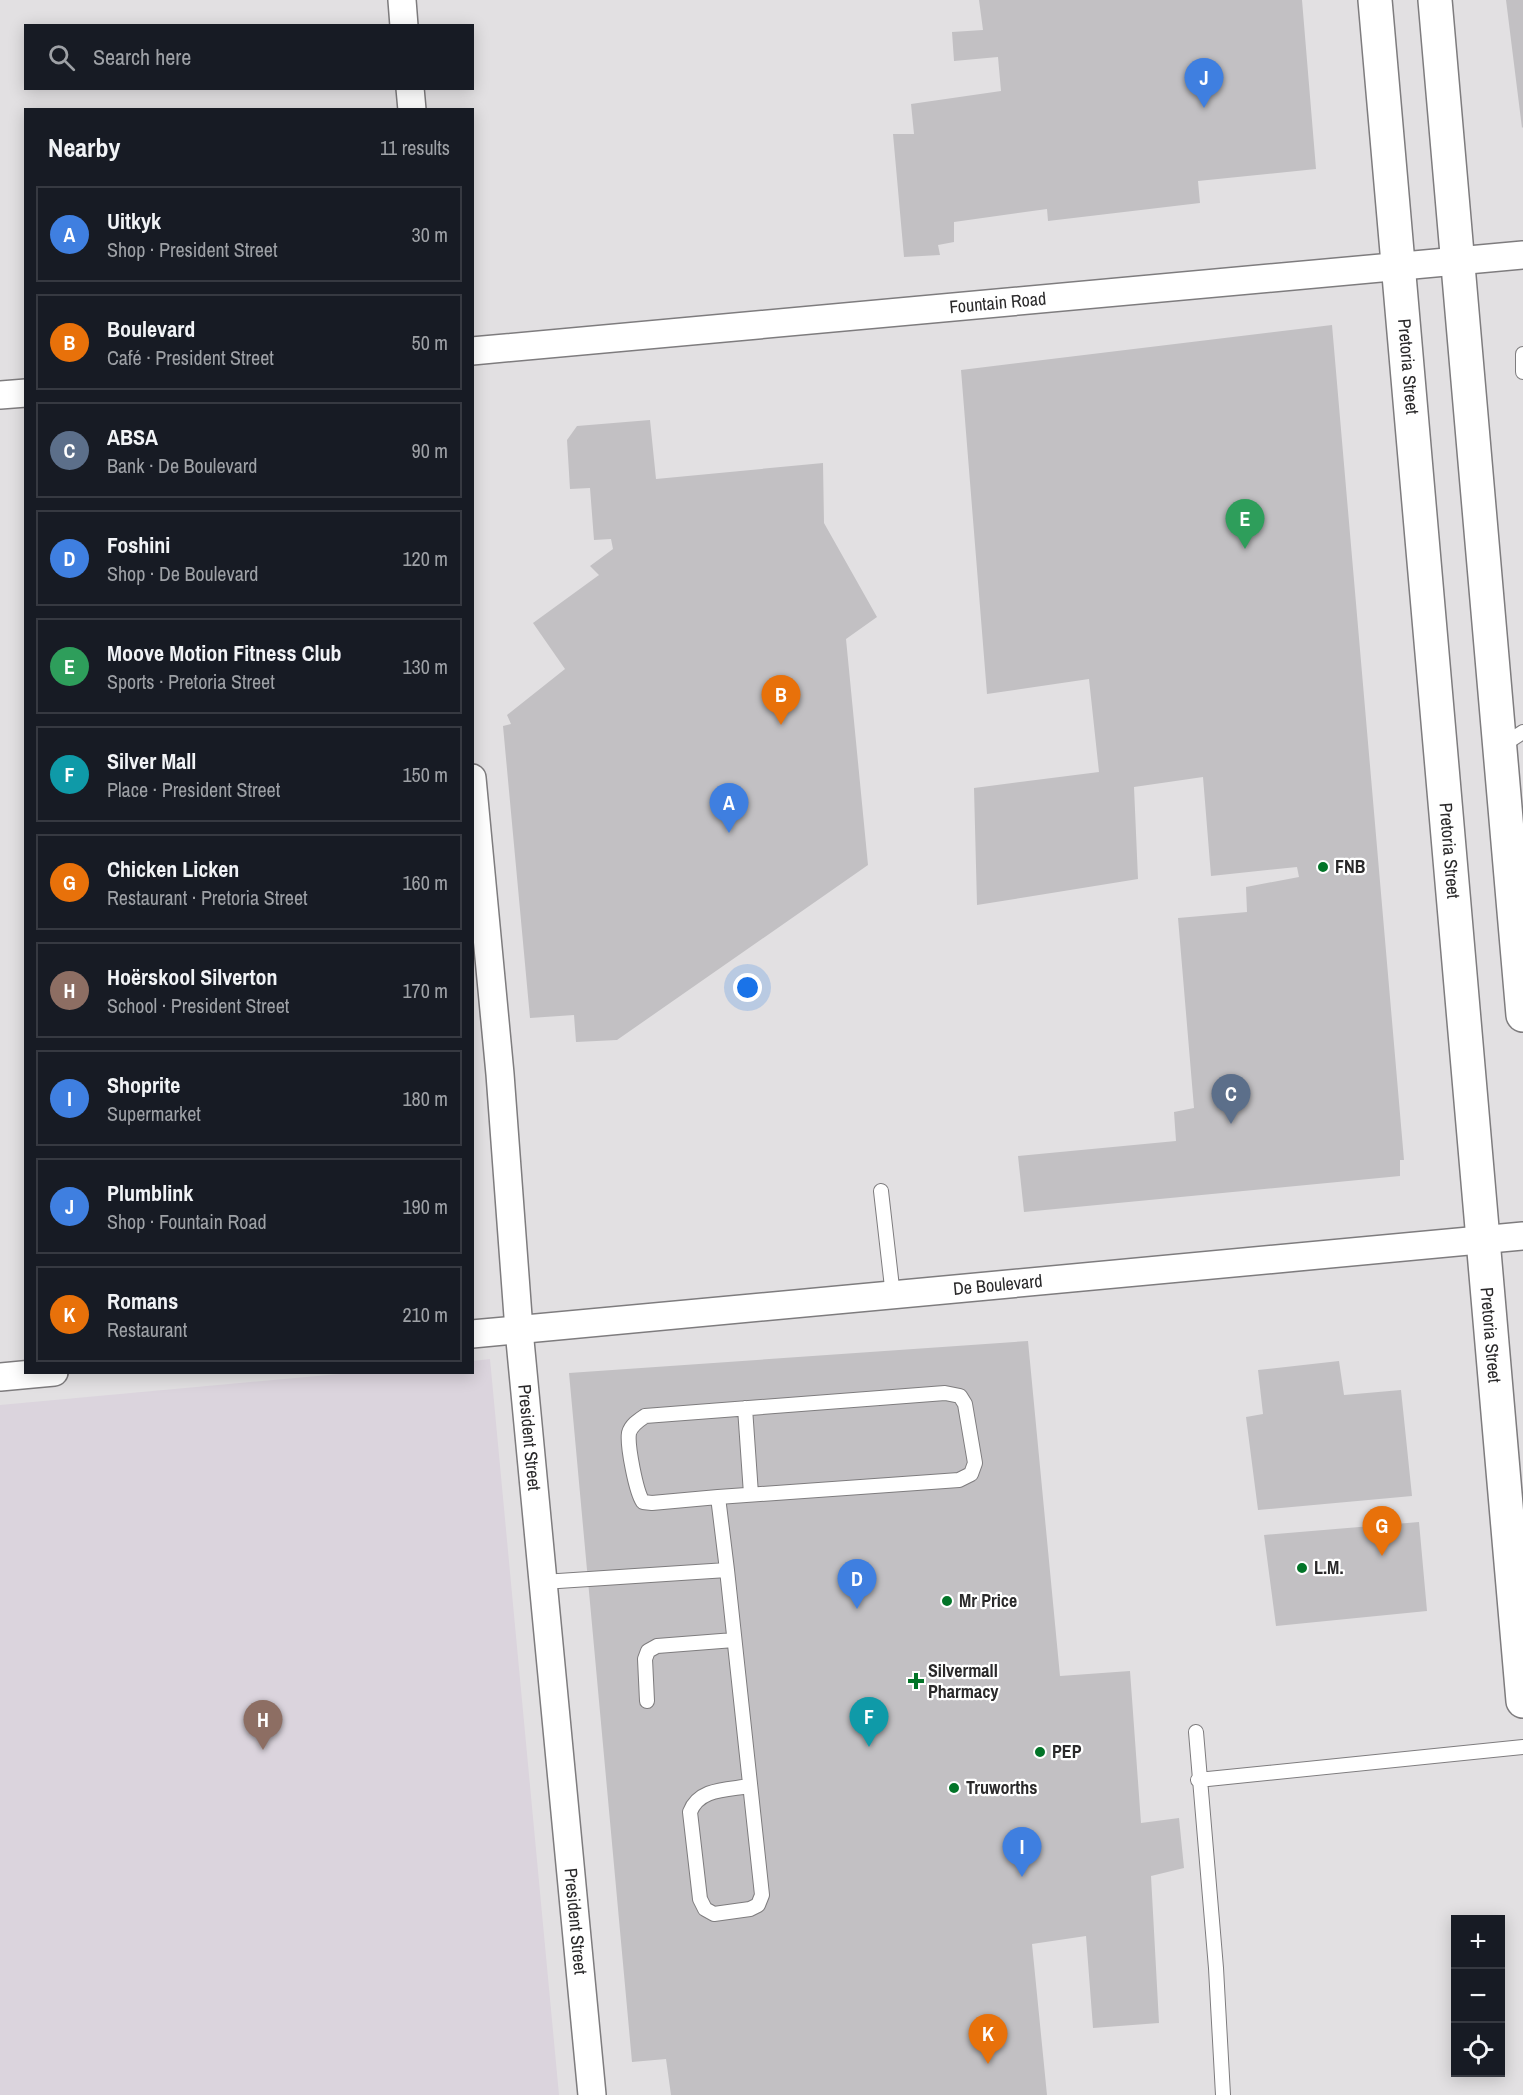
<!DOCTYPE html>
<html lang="en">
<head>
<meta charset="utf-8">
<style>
  body { margin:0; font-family:"Archivo Narrow",sans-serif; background:#20242c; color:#f1f3f6 }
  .controls { position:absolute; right:18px; bottom:18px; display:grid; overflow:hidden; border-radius:0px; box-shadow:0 3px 15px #0003 }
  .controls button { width:54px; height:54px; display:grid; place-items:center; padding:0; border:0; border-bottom:2px solid #363941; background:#171b24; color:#f1f3f6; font:30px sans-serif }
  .you { position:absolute; left:748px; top:988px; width:21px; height:21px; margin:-15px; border:4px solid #fff; border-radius:50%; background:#1a73e8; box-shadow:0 0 0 9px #1a73e833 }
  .badge { display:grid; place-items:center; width:39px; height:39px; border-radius:50%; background:#85ba99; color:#fff; font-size:20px; font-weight:700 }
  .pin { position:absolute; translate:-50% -50px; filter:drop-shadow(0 2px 3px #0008) }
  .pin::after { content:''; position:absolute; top:32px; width:21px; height:18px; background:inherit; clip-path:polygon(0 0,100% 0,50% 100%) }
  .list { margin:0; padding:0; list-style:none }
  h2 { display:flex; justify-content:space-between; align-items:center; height:78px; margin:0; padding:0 24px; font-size:26px }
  h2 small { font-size:20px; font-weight:400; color:#9ea1a6 }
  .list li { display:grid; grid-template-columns:39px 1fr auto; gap:18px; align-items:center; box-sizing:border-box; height:96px; margin:0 12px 12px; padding:0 12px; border:2px solid #363941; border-radius:0px }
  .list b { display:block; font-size:22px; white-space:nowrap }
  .list p { margin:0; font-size:20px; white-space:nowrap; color:#9ea1a6 }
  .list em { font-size:20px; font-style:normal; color:#9ea1a6 }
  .icon { flex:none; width:33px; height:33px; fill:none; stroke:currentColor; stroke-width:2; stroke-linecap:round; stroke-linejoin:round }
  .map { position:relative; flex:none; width:1523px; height:2095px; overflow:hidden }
  .search { position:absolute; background:#171b24; box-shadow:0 3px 15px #0003; left:24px; top:24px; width:450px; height:66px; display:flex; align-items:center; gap:15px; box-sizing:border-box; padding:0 21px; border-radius:0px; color:#9ea1a6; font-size:22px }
  .panel { position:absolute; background:#171b24; box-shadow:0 3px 15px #0003; left:24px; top:108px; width:450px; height:1266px; border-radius:0px }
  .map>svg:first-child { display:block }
  .built { fill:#dbd4dd }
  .building { fill:#c2c0c3 }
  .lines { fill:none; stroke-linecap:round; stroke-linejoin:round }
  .service-casing { stroke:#7e7c7e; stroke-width:16 }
  .minor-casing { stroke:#7e7c7e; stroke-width:30 }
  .secondary-casing { stroke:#7e7c7e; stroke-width:36 }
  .service { stroke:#fff; stroke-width:14 }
  .minor { stroke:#fff; stroke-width:27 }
  .secondary { stroke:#fff; stroke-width:33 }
  .poi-dot { fill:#027428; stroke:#fff; stroke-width:2 }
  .labels { text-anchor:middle; stroke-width:4.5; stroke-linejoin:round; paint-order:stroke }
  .street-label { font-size:18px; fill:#2a292a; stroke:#fff }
  .poi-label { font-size:18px; font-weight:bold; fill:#2a292a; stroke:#fff; text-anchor:start }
</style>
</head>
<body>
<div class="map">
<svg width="1523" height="2095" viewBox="0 0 1523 2095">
  <rect width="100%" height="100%" fill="#e2e0e2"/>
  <path class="built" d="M490,1359L559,2095H0V1405L350,1373L472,1372L473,1361Z"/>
  <path class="building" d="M979,0H1302L1316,169L1198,181L1200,203L1048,221L1047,209L954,222V242L938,245L940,255L904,257L893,134H914L911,104L1001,91L998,57L954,61L952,32L983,30Z
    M1506,0H1523V127L1522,128Z
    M1332,325L1404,1160H1400V1176L1024,1212L1018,1156L1176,1141L1174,1112L1194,1108L1178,918L1247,912L1246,887L1299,877L1297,867L1211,876L1203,777L1134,787L1138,879L977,905L974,788L1099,772L1089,679L987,694L961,370Z
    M650,420L656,479L823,463L824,523L877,617L846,639L868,865L617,1040L576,1042L574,1015L530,1018L503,726L511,724L507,715L565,669L533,623L599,575L590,566L613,549L611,539L594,540L590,488L570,489L567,440L577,426Z
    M1028,1341L1060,1676L1130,1671L1141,1823L1179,1818L1184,1868L1151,1876L1159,2023L1093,2028L1086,1936L1032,1944L1047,2095H671L666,2059L632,2062L569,1373Z
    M1339,1361L1344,1395L1401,1390L1412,1496L1258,1510L1246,1417L1263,1414L1258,1370Z
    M1419,1522L1427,1611L1276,1626L1264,1535Z"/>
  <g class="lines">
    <defs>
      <path id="service" d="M1523,354V372
        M1500,747L1523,732
        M881,1191L893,1296
        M745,1408L751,1494
        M718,1497L959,1480L971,1474L975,1463L965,1404L960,1396L945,1393L645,1416C639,1420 631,1425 629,1433C627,1445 636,1492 643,1502L652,1503L718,1497L727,1570
        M543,1582L727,1570L762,1895L758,1905L750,1909L714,1914L705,1909L700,1899L690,1812C699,1788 727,1790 750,1786
        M647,1701L645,1659L648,1651L657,1646L734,1640
        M1196,1732L1216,1968L1223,2095
        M1198,1780L1523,1747"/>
      <g id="minor">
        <path d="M402,0L404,26"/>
        <path d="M410,88L412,110"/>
        <path id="s1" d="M472,351L1523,255"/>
        <path d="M0,395L26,393"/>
        <path id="s2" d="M472,778L500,1074L519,1330L592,2095"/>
        <path id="s3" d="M472,1334L1523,1236"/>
        <path d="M0,1377L54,1372"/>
      </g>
      <g id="secondary">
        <path id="s4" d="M1375,0C1428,567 1471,1134 1523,1701"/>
        <path d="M1435,0L1523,1015"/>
      </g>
    </defs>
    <use href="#service" class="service-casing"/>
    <use href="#minor" class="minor-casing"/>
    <use href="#secondary" class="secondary-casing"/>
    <use href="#service" class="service"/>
    <use href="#minor" class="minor"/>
    <use href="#secondary" class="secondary"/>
  </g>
  <g class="poi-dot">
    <circle cx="1323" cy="867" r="6"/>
    <circle cx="1302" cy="1568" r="6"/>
    <circle cx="947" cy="1601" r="6"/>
    <path d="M913 1672h6v6h6v6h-6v6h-6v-6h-6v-6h6z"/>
    <circle cx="1040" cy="1752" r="6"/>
    <circle cx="954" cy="1788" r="6"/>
  </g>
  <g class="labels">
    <g class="street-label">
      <text dy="6" stroke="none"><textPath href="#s1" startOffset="528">Fountain Road</textPath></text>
      <text dy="6" stroke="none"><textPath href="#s4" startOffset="368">Pretoria Street</textPath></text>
      <text dy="6" stroke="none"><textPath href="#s4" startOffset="854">Pretoria Street</textPath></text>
      <text dy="6" stroke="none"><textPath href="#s3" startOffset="528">De Boulevard</textPath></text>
      <text dy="6" stroke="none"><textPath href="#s4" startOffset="1340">Pretoria Street</textPath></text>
      <text dy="6" stroke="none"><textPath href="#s2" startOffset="662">President Street</textPath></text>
      <text dy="6" stroke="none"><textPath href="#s2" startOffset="1148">President Street</textPath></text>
    </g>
    <g class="poi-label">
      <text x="1335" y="873">FNB</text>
      <text x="1314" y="1574">L.M.</text>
      <text x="959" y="1607">Mr Price</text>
      <text x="928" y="1677">Silvermall<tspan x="928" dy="21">Pharmacy</tspan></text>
      <text x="1052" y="1758">PEP</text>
      <text x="966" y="1794">Truworths</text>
    </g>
  </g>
</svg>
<div class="controls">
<button>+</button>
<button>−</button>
<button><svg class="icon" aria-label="locate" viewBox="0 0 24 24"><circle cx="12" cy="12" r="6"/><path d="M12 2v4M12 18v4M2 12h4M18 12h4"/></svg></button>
</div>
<div class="you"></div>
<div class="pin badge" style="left:729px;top:833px;background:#3f7fe0">A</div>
<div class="pin badge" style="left:781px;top:725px;background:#e8710a">B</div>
<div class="pin badge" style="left:1231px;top:1124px;background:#5c6f8a">C</div>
<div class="pin badge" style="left:857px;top:1609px;background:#3f7fe0">D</div>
<div class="pin badge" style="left:1245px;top:549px;background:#2e9e5b">E</div>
<div class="pin badge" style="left:869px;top:1747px;background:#0f9aa8">F</div>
<div class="pin badge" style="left:1382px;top:1556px;background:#e8710a">G</div>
<div class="pin badge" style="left:263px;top:1750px;background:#8d6e63">H</div>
<div class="pin badge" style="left:1022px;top:1877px;background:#3f7fe0">I</div>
<div class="pin badge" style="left:1204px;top:108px;background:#3f7fe0">J</div>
<div class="pin badge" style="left:988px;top:2064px;background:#e8710a">K</div>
<div class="search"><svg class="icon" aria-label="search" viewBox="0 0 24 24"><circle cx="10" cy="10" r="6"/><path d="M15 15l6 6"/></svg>Search here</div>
<section class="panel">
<h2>Nearby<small>11 results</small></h2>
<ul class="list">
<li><span class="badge" style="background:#3f7fe0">A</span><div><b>Uitkyk</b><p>Shop · President Street</p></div><em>30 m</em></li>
<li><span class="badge" style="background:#e8710a">B</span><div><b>Boulevard</b><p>Café · President Street</p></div><em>50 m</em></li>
<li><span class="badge" style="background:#5c6f8a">C</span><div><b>ABSA</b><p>Bank · De Boulevard</p></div><em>90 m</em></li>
<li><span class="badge" style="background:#3f7fe0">D</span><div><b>Foshini</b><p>Shop · De Boulevard</p></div><em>120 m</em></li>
<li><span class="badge" style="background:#2e9e5b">E</span><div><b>Moove Motion Fitness Club</b><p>Sports · Pretoria Street</p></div><em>130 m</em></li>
<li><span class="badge" style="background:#0f9aa8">F</span><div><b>Silver Mall</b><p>Place · President Street</p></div><em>150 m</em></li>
<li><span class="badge" style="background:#e8710a">G</span><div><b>Chicken Licken</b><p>Restaurant · Pretoria Street</p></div><em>160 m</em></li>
<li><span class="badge" style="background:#8d6e63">H</span><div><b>Hoërskool Silverton</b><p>School · President Street</p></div><em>170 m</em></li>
<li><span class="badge" style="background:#3f7fe0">I</span><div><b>Shoprite</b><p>Supermarket</p></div><em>180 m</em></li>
<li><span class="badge" style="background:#3f7fe0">J</span><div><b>Plumblink</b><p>Shop · Fountain Road</p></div><em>190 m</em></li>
<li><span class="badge" style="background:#e8710a">K</span><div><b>Romans</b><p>Restaurant</p></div><em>210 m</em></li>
</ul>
</section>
</div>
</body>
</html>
